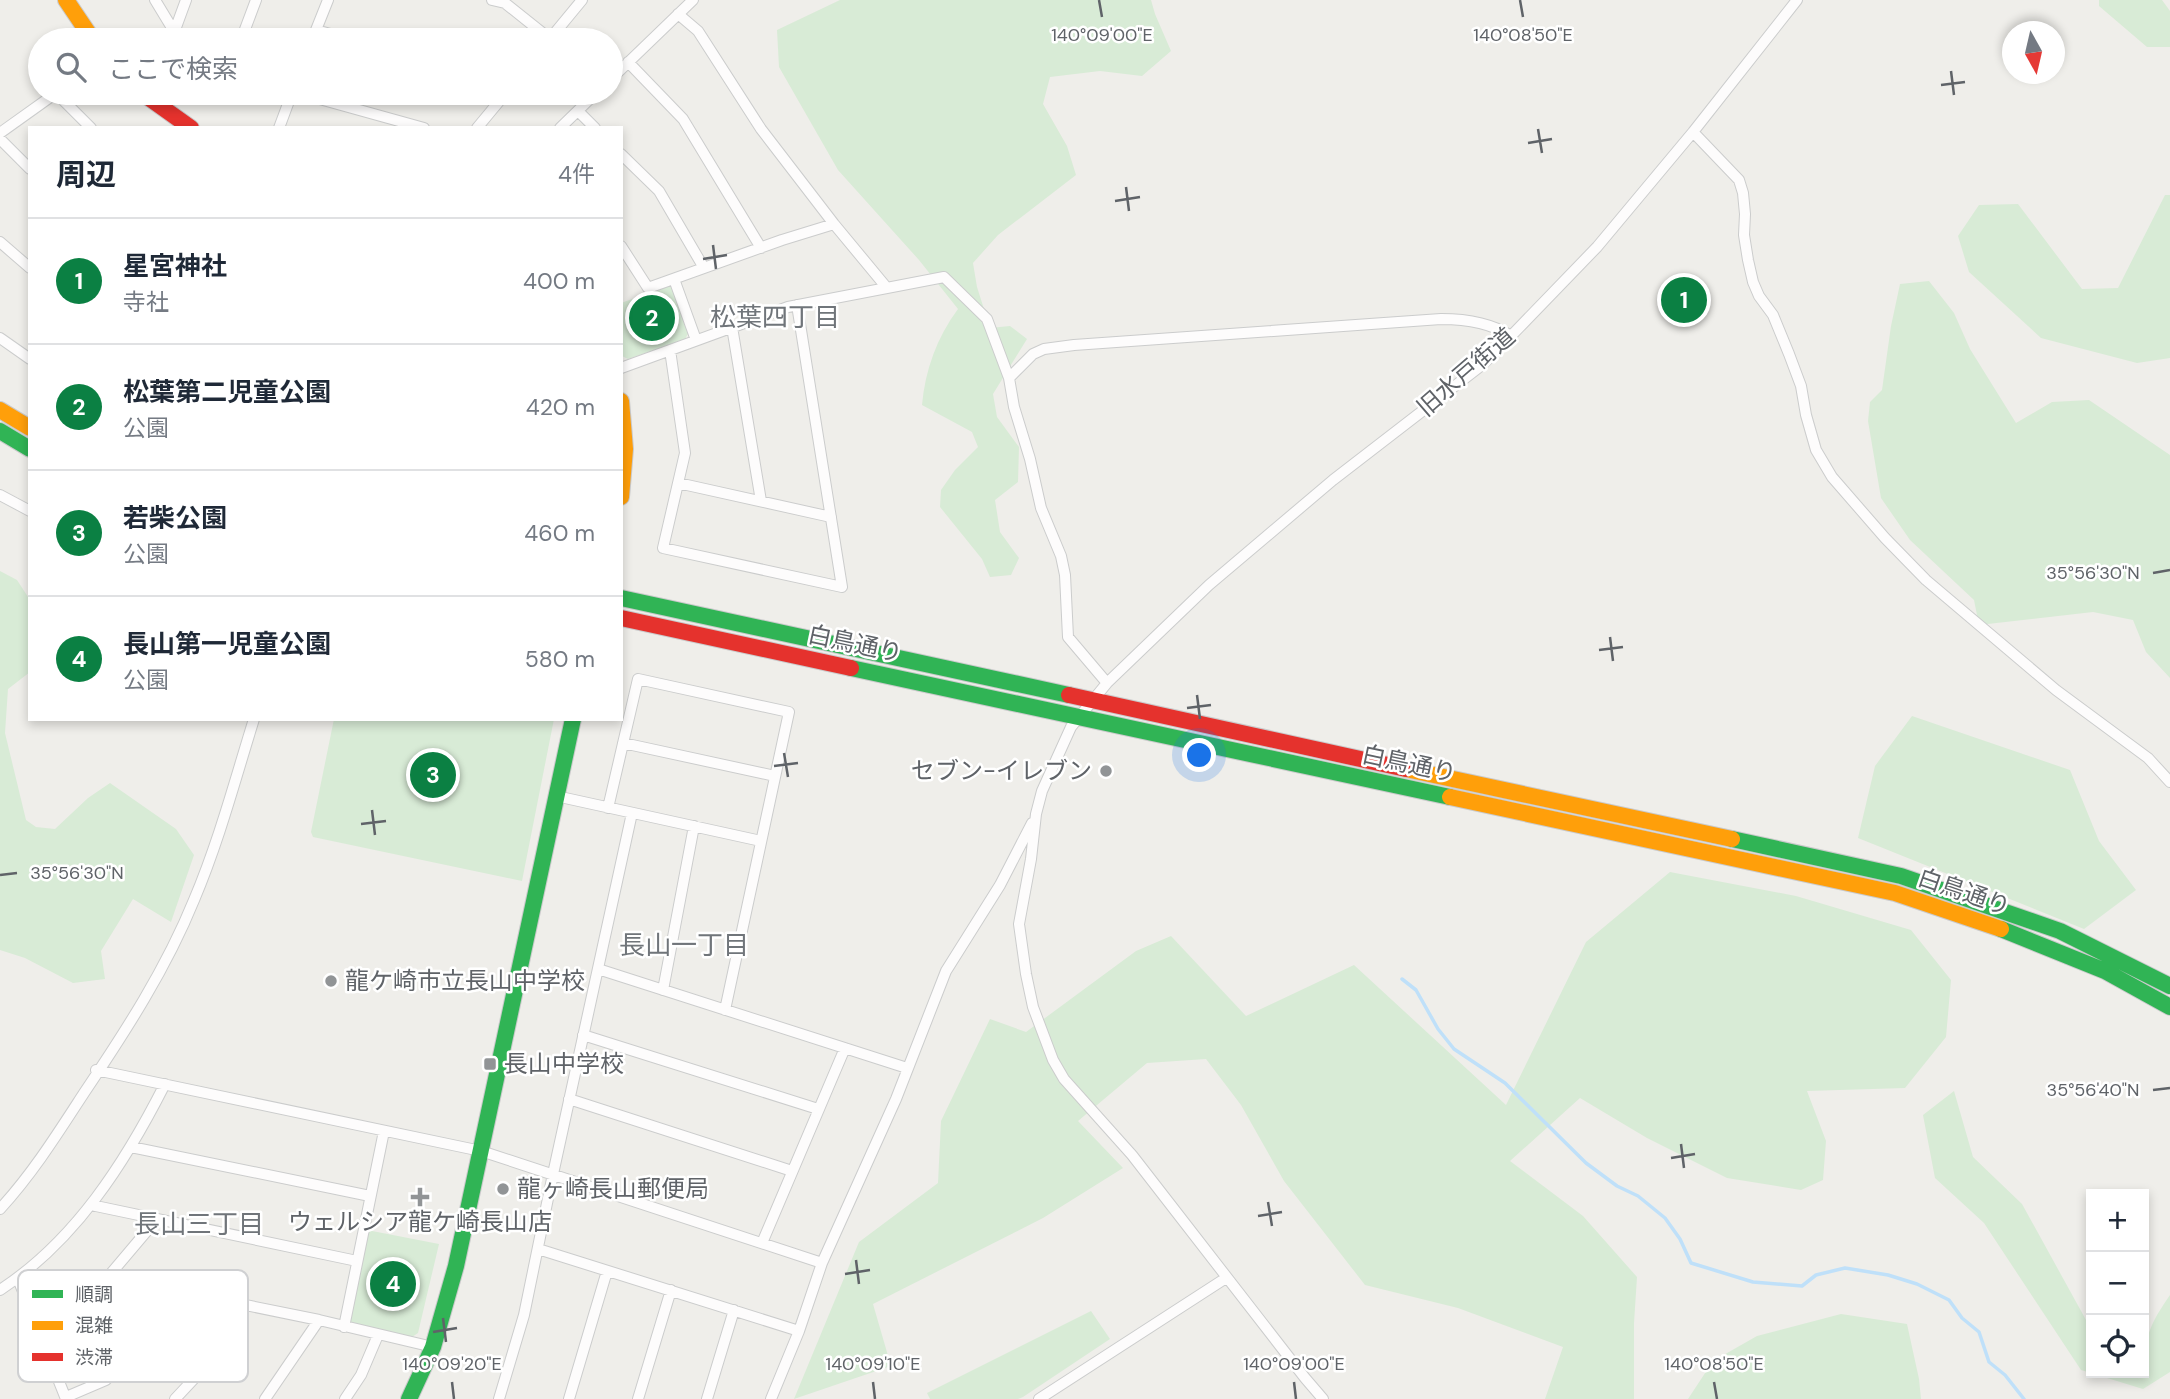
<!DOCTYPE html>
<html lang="ja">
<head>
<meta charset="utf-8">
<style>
  body { margin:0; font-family:"DM Sans","Noto Sans JP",sans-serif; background:#f6f6f7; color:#1f2937 }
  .controls { position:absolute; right:21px; bottom:21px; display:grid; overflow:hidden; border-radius:0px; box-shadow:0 4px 10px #0003 }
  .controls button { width:63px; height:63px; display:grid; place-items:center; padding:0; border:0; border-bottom:2px solid #e0e1e3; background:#fff; color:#1f2937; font:35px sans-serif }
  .compass { position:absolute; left:2002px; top:21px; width:63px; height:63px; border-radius:50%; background:#fff; box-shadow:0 4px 10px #0003; rotate:172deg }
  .you { position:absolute; left:1200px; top:756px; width:24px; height:24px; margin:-18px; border:5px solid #fff; border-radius:50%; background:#1a73e8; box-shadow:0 0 0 10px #1a73e833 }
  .badge { display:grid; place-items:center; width:46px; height:46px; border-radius:50%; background:#0b8043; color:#fff; font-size:23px; font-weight:700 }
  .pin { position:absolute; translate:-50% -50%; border:4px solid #fff; box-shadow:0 2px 7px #0006 }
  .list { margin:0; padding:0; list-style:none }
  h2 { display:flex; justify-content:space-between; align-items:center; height:91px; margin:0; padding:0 28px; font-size:30px }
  h2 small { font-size:23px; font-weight:400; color:#747a83 }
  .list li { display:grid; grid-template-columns:46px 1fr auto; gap:21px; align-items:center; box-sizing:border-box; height:126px; padding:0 28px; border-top:2px solid #e0e1e3 }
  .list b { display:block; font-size:26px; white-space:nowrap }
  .list p { margin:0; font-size:23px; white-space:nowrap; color:#747a83 }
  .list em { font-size:23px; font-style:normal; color:#747a83 }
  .icon { flex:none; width:38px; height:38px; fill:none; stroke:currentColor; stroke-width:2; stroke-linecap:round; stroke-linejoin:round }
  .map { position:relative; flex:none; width:2170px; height:1399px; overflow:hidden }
  .search { position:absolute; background:#fff; box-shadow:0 4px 10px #0003; left:28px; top:28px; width:595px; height:77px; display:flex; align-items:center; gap:18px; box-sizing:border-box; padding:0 24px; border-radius:38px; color:#747a83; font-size:26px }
  .panel { position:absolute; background:#fff; box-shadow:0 4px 10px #0003; left:28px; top:126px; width:595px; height:595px; border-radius:0px }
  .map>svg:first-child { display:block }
  .green { fill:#d8ebd6 }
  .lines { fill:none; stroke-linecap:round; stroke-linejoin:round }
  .stream { stroke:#bfe0f9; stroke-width:3.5 }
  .street-casing { stroke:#cbcccc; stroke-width:12 }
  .fast-casing { stroke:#cacacb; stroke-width:18 }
  .slow-casing { stroke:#cacacb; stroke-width:18 }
  .jam-casing { stroke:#cacacb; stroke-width:18 }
  .street { stroke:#fdfcfc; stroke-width:10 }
  .fast { stroke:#30b455; stroke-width:16 }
  .slow { stroke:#ff9f0a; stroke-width:16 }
  .jam { stroke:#e5322d; stroke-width:16 }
  .ticks { fill:none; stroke:#5f6368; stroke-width:2.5 }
  .poi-dot { fill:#919496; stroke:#fff; stroke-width:2.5 }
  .labels { text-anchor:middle; stroke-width:5; stroke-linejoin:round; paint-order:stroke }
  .street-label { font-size:24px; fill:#5f6368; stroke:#fff }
  .poi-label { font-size:24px; fill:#5f6368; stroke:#fff; text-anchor:start }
  .neighbourhood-label { font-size:26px; fill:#70757a; stroke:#fff }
  .key { fill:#fff; stroke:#cfd0d2; stroke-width:2 }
  .key-label { font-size:19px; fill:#5f6368 }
  .ticks-label { font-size:18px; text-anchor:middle; fill:#5f6368; stroke:#fff; stroke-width:5; stroke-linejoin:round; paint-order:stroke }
</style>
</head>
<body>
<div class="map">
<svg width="2170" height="1399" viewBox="0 0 2170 1399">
  <rect width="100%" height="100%" fill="#efeeea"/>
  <path class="green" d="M840,0H1151L1155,14L1171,51L1142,76L1100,71L1050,77L1043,104L1067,146L1076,175L998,235L973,263L977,287L990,328L1010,326L1027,339L993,394L997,417L1019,447L1018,482L995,500L1000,532L1019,558L1011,575L990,577L982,559L940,507L941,490L955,470L978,447L972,432L922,405C925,370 937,337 958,309L919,260L838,170L779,67L777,30Z
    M2099,0H2162L2170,11V47H2147L2099,6Z
    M2165,195H2170V358L2137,363L2041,338L1969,272L1958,236L1979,205L2018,204L2082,289L2118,288Z
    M1929,281L1954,313L1970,349L2016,423L2052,402L2089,400L2170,455V678L2146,652L2133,620L2093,612L1979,625L1974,600L1910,540L1881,498L1868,421L1870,402L1882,390L1891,326L1900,284Z
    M668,286L674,289L689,332L685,339L628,359L622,356L621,303Z
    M0,571L17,580L30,600V672L8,689L5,733L26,820L36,827L55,829L88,798L110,783L176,829L194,855L171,922L133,899L101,951L105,979L73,983L25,958L0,950Z
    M1912,716L2070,770L2099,841L2136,890L2084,929L1858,838L1875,766Z
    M334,719H554L522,881L313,837L311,832Z
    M1670,872L1796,896L1911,930L1951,980L1946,1037L1905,1088L1807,1091L1826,1141L1823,1180L1801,1190L1727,1178L1647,1138L1580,1098L1510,1161L1583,1216L1637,1277L1634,1323V1399H1545L1563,1347L1458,1308L1365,1285L1284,1181L1241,1105L1206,1059L1147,1063L1078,1121L1123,1168L1043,1218L873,1304L891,1366L794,1399L859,1242L938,1183L941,1121L990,1019L1026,1032L1136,951L1171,936L1246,1016L1354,965L1506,1105L1586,942Z
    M1954,1091L1973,1157L2022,1204L2091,1329V1373H2144C2144,1337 2150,1324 2170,1295V1372L2143,1389L2081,1370L1984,1223L1935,1178L1923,1115Z
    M367,1230L439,1244L418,1333L412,1337L347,1325Z
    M1091,1311L1110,1339L1023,1397L1018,1399H930L927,1393Z
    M1841,1314L1907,1324L1919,1379L1921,1399H1688L1713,1361L1757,1336Z"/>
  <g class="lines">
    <path class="stream" d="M1402,979L1416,990L1438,1029L1454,1049L1505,1083L1586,1163L1617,1186L1638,1196L1665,1218L1680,1239L1691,1263L1753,1282L1802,1286L1816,1275L1845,1268L1888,1275L1917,1284L1949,1300L1962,1318L1979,1332L1989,1362L2005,1375L2024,1399"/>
    <defs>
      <path id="street" d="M155,0L172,28L190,40
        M492,0L505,3L550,39
        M678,14L698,31L761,129L834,224L887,288
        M175,30L186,0
        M316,30L352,40
        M241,40L256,0
        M312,40L328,0
        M549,40L582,0
        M628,62L683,119L761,248
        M611,79L693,0
        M56,93L91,128
        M298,93L424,128
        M578,111L595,128
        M279,128L292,93
        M477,128L506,93
        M560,128L596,93
        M1693,132L1739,180L1743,193L1745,214L1744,235L1748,260L1753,282L1759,296L1773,315L1789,354L1801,386L1806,415L1816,450L1832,477L1885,538L1926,580L2056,690L2148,758L2170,782
        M0,133L56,93
        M0,139L30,169
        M621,154L659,191L704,268
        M0,242L30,268
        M621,246L648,288L782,240L834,224
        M674,279L696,340
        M732,327L761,501
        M0,338L30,359
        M670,350L685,453L663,548L842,587L797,305
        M621,368L788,307L944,277L987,319L1009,378
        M678,483L831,517
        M0,495L30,511
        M1107,683L1068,637L1065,575L1061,556L1041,508L1030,459L1014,407L1009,378L1033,354L1044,349L1074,345L1441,319C1465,319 1491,323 1511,336
        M623,743L775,776
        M556,796L761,841
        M608,808L638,679L789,712L725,1010
        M598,969L907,1068
        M663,990L694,826
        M583,1035L818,1109
        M96,1070L481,1151L822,1263
        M569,1099L792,1171
        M131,1147L370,1196
        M91,1205L357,1261
        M0,1209C33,1173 58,1133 84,1093C125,1032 166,969 194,900C219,841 235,780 254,719
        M762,1243L845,1048
        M538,1249L799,1331
        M108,1277L319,1320L433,1347
        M18,1279L66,1399
        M0,1290C75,1241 125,1163 165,1084
        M344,1327L384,1131
        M47,1349L157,1219
        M66,1397L106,1380L177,1291
        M175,1399L220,1351L245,1305
        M265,1399L319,1320
        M345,1399L361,1375L378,1335
        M499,1399L524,1315L553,1174L632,813
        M569,1399L607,1271
        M638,1399L671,1290
        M707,1399L734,1310
        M771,1399L799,1331L822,1263L896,1099L946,971L1000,885L1032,823
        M1039,1399L1226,1278
        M1323,1399L1305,1378L1132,1155L1064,1079L1053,1060L1033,1007L1026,974L1019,924L1031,859L1036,814L1042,791L1071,727L1107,683L1209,585L1333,480L1482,365L1511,336L1597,247L1693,132L1797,0"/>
      <path id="fast" d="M0,431L30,449
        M621,598L1069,695
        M851,668L1450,797
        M1732,839L1901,876L2060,931L2170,986
        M2001,929L2105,971L2170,1007
        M409,1399L433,1347L456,1266L573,719"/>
      <path id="slow" d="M66,0L93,40
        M621,401L625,449L621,497
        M0,410L30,428
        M1406,769L1732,839
        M1450,797L1895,893L2001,929"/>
      <path id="jam" d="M142,93L191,128
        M621,618L851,668
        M1069,695L1406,769"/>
    </defs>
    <use href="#street" class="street-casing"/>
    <use href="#fast" class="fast-casing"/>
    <use href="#slow" class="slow-casing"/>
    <use href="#jam" class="jam-casing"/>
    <use href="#street" class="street"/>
    <use href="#fast" class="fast"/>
    <use href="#slow" class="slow"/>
    <use href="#jam" class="jam"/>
  </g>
  <path class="ticks" d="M1099,0L1102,17M1520,0L1523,17M1951,71L1954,95M1941,85L1965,82M1538,129L1542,153M1528,143L1552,139M1126,187L1129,211M1115,201L1140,197M713,245L716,269M703,259L727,255M2153,573L2170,570M1610,637L1613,661M1599,650L1623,647M1197,695L1200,719M1187,708L1211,705M784,753L788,777M774,766L798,763M372,810L375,835M361,824L386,821M0,875L17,873M2153,1090L2170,1088M1681,1144L1684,1168M1671,1158L1695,1154M1268,1202L1272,1226M1258,1216L1282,1212M856,1260L859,1284M845,1274L870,1270M443,1318L446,1342M433,1332L457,1328M452,1382L454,1399M873,1382L875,1399M1294,1382L1296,1399M1714,1382L1717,1399"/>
  <g class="poi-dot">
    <circle cx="1106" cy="771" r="7"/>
    <circle cx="331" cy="981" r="7"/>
    <rect x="483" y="1057" width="14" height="14" rx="3.5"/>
    <circle cx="503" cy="1189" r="7"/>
    <path d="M416.5 1186.5h7v7h7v7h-7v7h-7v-7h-7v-7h7z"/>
  </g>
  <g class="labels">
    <g class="street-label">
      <text transform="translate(1466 372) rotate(-41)" y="8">旧水戸街道</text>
      <text transform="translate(855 644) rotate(12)" y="8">白鳥通り</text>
      <text transform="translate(1409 764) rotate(12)" y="8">白鳥通り</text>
      <text transform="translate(1964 892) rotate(19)" y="8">白鳥通り</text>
    </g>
    <g class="poi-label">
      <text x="1092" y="779" text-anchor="end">セブン-イレブン</text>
      <text x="345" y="989">龍ケ崎市立長山中学校</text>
      <text x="504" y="1072">長山中学校</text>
      <text x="517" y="1197">龍ヶ崎長山郵便局</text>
      <text x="420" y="1230" text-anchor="middle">ウェルシア龍ケ崎長山店</text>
    </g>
    <g class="neighbourhood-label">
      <text x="775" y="326">松葉四丁目</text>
      <text x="684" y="954">長山一丁目</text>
      <text x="199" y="1233">長山三丁目</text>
    </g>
  </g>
  <rect x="18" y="1270" width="230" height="112" rx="10" class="key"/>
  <rect x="32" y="1290" width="31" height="8" fill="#30b455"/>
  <rect x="32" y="1321" width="31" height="9" fill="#ff9f0a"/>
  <rect x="32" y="1353" width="31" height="8" fill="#e5322d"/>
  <g class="key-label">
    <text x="75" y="1301">順調</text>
    <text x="75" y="1332">混雑</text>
    <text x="75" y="1364">渋滞</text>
  </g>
  <g class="ticks-label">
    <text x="1102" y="41">140°09'00"E</text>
    <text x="1523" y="41">140°08'50"E</text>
    <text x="2093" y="579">35°56'30"N</text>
    <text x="77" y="879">35°56'30"N</text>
    <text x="2093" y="1096">35°56'40"N</text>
    <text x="452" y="1370">140°09'20"E</text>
    <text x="873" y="1370">140°09'10"E</text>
    <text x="1294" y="1370">140°09'00"E</text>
    <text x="1714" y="1370">140°08'50"E</text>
  </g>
</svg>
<div class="controls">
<button>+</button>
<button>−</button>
<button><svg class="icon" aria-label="locate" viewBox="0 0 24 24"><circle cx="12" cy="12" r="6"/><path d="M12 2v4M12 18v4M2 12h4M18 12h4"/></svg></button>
</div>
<svg class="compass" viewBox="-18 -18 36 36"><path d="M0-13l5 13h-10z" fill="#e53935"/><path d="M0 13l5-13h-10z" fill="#747a83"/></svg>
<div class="you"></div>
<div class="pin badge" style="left:1684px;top:300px">1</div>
<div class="pin badge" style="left:652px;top:318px">2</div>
<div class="pin badge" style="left:433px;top:775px">3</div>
<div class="pin badge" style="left:393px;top:1284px">4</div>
<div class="search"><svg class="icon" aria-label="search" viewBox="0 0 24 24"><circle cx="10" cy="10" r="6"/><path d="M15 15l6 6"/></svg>ここで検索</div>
<section class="panel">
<h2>周辺<small>4件</small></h2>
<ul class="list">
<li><span class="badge">1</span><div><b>星宮神社</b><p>寺社</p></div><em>400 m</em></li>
<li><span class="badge">2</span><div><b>松葉第二児童公園</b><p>公園</p></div><em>420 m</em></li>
<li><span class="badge">3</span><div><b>若柴公園</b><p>公園</p></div><em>460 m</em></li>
<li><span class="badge">4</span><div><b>長山第一児童公園</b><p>公園</p></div><em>580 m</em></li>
</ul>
</section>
</div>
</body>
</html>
